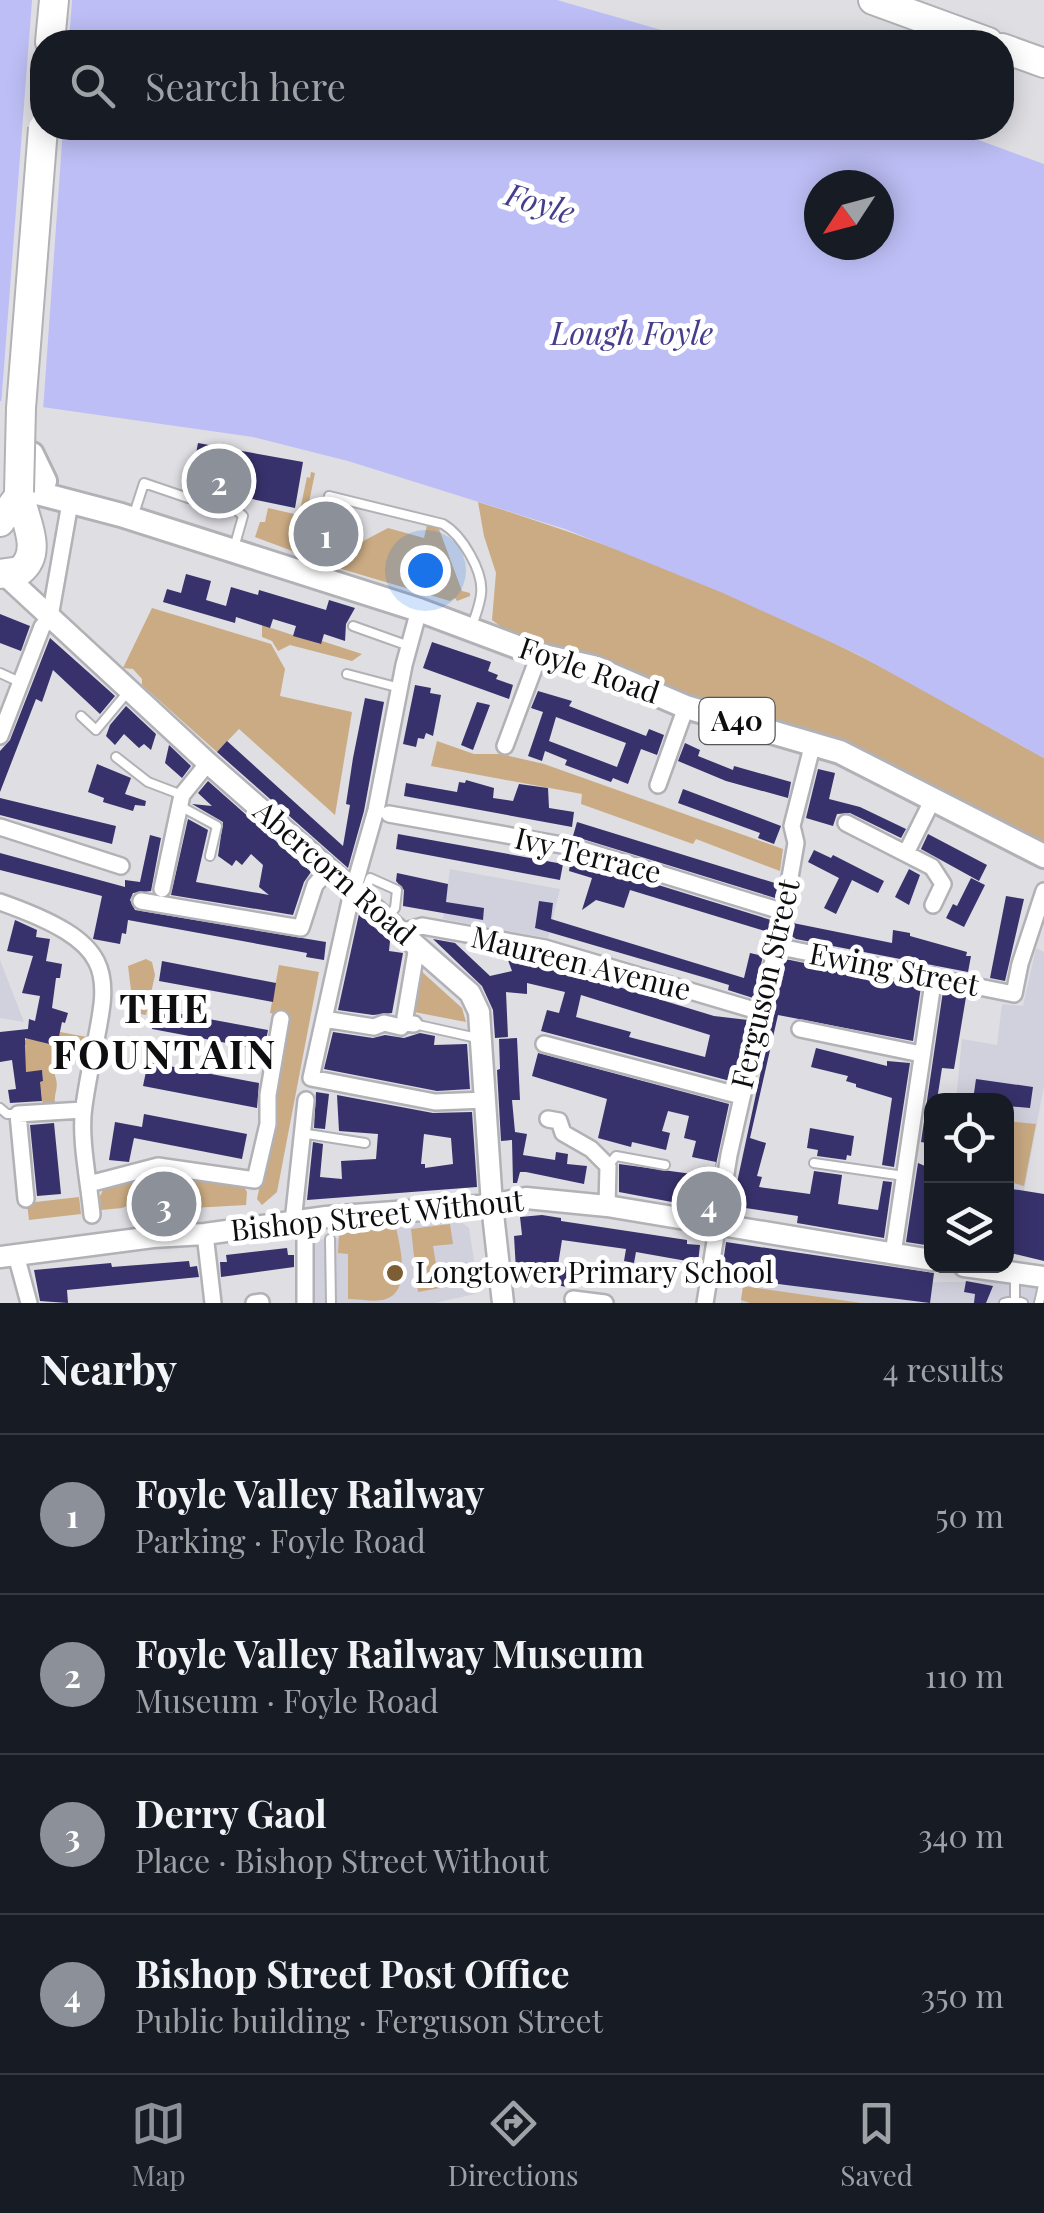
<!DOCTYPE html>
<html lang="en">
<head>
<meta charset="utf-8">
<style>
  body { margin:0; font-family:"Playfair Display",serif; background:#242831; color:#f1f3f6 }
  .controls { position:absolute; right:30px; bottom:30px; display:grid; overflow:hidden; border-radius:20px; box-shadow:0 5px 25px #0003 }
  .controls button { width:90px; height:90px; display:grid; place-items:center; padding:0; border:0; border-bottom:2px solid #363941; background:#171b24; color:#f1f3f6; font:50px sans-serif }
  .compass { position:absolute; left:804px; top:170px; width:90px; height:90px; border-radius:50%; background:#171b24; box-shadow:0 5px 25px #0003; rotate:234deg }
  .you { position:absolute; left:425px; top:570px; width:35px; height:35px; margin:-25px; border:8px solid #fff; border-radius:50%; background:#1a73e8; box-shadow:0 0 0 15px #1a73e833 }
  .badge { display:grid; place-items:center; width:65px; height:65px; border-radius:50%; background:#8c9099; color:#fff; font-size:32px; font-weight:700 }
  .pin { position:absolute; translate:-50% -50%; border:5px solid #fff; box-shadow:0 2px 10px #0006 }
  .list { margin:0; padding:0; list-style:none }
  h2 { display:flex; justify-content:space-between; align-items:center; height:130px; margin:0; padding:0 40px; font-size:42px }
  h2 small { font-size:32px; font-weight:400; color:#9ea1a6 }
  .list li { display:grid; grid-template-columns:65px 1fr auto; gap:30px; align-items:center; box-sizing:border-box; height:160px; padding:0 40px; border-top:2px solid #363941 }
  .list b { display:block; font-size:38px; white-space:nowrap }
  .list p { margin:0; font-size:32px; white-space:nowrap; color:#9ea1a6 }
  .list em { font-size:32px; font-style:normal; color:#9ea1a6 }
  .icon { flex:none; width:55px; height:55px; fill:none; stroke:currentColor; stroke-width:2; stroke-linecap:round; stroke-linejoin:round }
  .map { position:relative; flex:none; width:1044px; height:1303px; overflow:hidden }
  .search { position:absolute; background:#171b24; box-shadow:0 5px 25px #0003; left:30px; right:30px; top:30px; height:110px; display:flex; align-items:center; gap:25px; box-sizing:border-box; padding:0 35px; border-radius:40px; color:#9ea1a6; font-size:38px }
  .sheet { height:770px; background:#171b24 }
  nav { display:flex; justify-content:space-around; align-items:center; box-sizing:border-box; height:140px; border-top:2px solid #363941; background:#171b24; font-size:28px; color:#9ea1a6 }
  nav a { display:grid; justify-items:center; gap:5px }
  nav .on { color:#8c9099 }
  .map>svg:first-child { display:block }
  .built { fill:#d0d1dd }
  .green { fill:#caab83 }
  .water { fill:#bdbef5; fill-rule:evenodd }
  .pier { fill:#dedee3 }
  .building { fill:#37326b; fill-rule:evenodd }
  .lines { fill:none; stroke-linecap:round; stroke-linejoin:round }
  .lane-casing { stroke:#b1b1b6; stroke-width:12 }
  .street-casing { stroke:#b1b1b6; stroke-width:20 }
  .secondary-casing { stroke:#b1b1b6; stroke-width:25 }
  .primary-casing { stroke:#b1b1b6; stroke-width:28 }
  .highway-casing { stroke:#b1b1b6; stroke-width:32 }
  .lane { stroke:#fff; stroke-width:8 }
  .street { stroke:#fff; stroke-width:15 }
  .secondary { stroke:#fff; stroke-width:20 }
  .primary { stroke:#fff; stroke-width:22 }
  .highway { stroke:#fff; stroke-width:28 }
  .highway-bridge-casing { stroke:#b1b1b6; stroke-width:32; stroke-linecap:butt }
  .highway-bridge { stroke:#fff; stroke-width:28 }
  .poi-dot { fill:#7d5d33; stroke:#fff; stroke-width:4 }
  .labels { text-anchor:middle; stroke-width:10; stroke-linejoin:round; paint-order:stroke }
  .shield { fill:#fff; stroke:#565658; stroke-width:2.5 }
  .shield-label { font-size:28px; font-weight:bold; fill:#0e0e10 }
  .street-label { font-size:30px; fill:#0e0e10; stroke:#fff }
  .poi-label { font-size:30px; fill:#0e0e10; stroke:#fff; text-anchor:start }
  .water-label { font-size:32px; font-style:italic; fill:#463e8d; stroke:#fff }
  .district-label { font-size:40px; font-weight:bold; letter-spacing:2.5px; fill:#0e0e10; stroke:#fff }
</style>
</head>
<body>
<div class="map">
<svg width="1044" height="1303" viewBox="0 0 1044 1303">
  <rect width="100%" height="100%" fill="#dedee3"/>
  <path class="built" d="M450,869L560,889L548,938L443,919Z
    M1036,948L1044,952V1086L1024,1191L1007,1188L1006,1100H956L962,1039L997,1045L1002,1004L1023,1006Z
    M0,960L24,1022L0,1018Z
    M447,1219L460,1221L469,1228L479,1293L435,1303H312L313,1240L339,1238V1234Z
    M1002,1281L1044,1287V1303H741L743,1286Z"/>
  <path class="green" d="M311,472L315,473L303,532L311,538L310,546L339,555L342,544L354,546L388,528L424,538L427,525L439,529L462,591L470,593V596L457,601L455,598L450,601L338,568L255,537L260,522H265L268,508L299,515L307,477L310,478Z
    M478,502C607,542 737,593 858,655C921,687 982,724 1044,758V856L840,752L539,655L492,620L496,573L484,536Z
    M152,608L271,644L285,669L280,696L352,712L335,815L239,729L217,752L142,685V679L133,669L123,668Z
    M262,625L320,644L322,641L362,654L352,661L290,645L278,651L272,641L262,637Z
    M437,741L474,754H501L544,764L783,849L780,871L696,839L693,844L581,804L582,794L431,766Z
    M146,959L152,962L155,975L146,1015L128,1012L131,990L128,966Z
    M279,965L319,972L277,1192L262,1205L257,1199L273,1123L275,1077L282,1071L286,1017L270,1013Z
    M421,971L462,1008L466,1022L414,1012Z
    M25,1031L42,1035L41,1042L56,1046L60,1032L87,1037L80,1063L52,1059C50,1069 54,1070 56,1079C59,1090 52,1096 56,1106L43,1107L41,1090L34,1083L43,1081L42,1071L26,1072V1045H18V1041L26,1040Z
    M1007,1121L1036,1124L1024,1186L1007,1181Z
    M150,1174H158L160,1193L122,1208L101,1210L100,1196L103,1190Z
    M163,1174L243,1185L247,1192L246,1205L174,1209Z
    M79,1197L81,1214L29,1220L27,1203Z
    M450,1224L453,1244L433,1246L440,1288L418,1292L411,1229Z
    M396,1227C400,1247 413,1295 382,1300C372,1302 359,1299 348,1299V1254L338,1253L339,1234Z
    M743,1286L861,1303H750L741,1300Z"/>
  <path class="water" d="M0,0H557L703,42H42V128H946L1044,164V758L857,654L723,593L565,529L348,461L253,437L0,401ZM819,185H879V245H819Z"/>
  <path class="pier" d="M32,0H72L69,42H42V128H63L43,411L1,406Z"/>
  <path class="building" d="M198,443L303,462L295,508L190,486Z
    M186,574L211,581L206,600L226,606L231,587L258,595L259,590L326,610L329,600L355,608L346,624L345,641L324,634L321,644L293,636L296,626L273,619L270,628L236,617L235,623L163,602L167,589L181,593Z
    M0,614L30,626L21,651L0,643Z
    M50,638L115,696L100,714L53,670L42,702L36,699L0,792V751L10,740Z
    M432,642L491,662L488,671L498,675L496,679L513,685L509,699L423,668Z
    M415,685L431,688L430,693L441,695L433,736L426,733L424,739L418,738L416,747L403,744Z
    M538,691L572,701L569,706L646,736L649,729L664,735L657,755L641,749L628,784L613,778L611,782L565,765L567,760L545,751L542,761L528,756L543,712L531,708ZM556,717L626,743L617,767L549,741Z
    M365,698L384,702L364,811L348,868L217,752L227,741L343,846L350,805L346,804L353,758Z
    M477,702L490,705L473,750L461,745Z
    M126,706L156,734L151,750L144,744L139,748L124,734L115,745L106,736L110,725Z
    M685,743L700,750L698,756L733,770L734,766L791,782L788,798L726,781L678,761Z
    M169,745L191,766L182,778L165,763Z
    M97,764L131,778L125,794L146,801L145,806L135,805L133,811L103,802L104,798L88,792Z
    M818,769L835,773L829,799L860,807L906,829L901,838L850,813L837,814L833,826L806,818Z
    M466,780L494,788L493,798L513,801L519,784L548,788L549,808L574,812L572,827L404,796L406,783L457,792L459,782L465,783Z
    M208,781L311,872L304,882L293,915L171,895L188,819L208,830L196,882L269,895L259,887L263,865L251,854L242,865L236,860L232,866L218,856L223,822L192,804L212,806L198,793Z
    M683,789L781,826L774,844L758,838L760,833L678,803Z
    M0,798L116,826L112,844L0,815Z
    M577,822L778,884L775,898L573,836Z
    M398,834L563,864L560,880L396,849Z
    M928,834L987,865L979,881L921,849Z
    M150,835L161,838L151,891L133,893L130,900L135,910L326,942L324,960L306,957L307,953L128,920L126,934L122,933L120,944L93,939L102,896L0,870V853L125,887V880L140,882Z
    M814,850L831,858L833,855L884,881L878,893L852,880L836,914L824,908L839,878L808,862Z
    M571,858L771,920L768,932L630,890L624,908L596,900L582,910L592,878L569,871Z
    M909,869L920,875L909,905L895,897Z
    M397,873L448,884L446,902L484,908L483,920L403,906L404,890L396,881Z
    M971,878L985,885L964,927L946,918L953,904L957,906Z
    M1006,896L1024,899L1005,981L990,978Z
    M539,901L553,903L551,919L744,978L750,953L763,956L753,998L728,990L729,985L706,978L535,928Z
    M359,914L390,941L389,951L403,953L392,1013L373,1015L338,1010Z
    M15,920L37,930L36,937L50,939L46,961L62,964L60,978H56L52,1008L68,1013L65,1023L62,1022L57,1046L25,1038L26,1072L42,1070L43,1081L40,1082L42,1101L10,1103L8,1090L16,1089L12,1060L0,1062V1032L28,1029L29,1019L35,1021L40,996L22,993L33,956L7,951Z
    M793,923L892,943L893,930L910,933V936L967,952L966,956H971L968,972L796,939L790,935Z
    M433,939L455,943L490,976L512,971L505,952L588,972L586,977L714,1016L748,1020L734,1082L541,1031L547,1010L559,1013L565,992L527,983V994L506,992L508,1037L495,1038L493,1010L482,986ZM581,995L710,1035L705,1057L629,1037L631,1032L576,1017Z
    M785,959L921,987L913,1041L778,1015L750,1138L766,1143L757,1176L762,1177L759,1187L810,1194L814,1171L842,1175L838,1204L878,1210L883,1181L892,1182L884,1238L797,1223L798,1216L732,1206Z
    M162,961L276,983L273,1002L159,981Z
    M943,991L966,997L954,1069L942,1068L937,1100H932V1144L921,1142Z
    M155,1009L268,1030L264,1050L152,1029Z
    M333,1032L373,1038L385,1035L404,1038L420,1033L435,1036L434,1045L467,1044L470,1089L437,1091L324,1069Z
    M517,1038L520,1100H512L515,1132L527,1134L523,1155L555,1160L556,1152L568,1154L567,1164L587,1166L584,1184L526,1172H520L517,1183H513L512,1140L501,1141L497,1070L500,1069L499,1039Z
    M816,1048L887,1066V1061L910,1063L894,1167L882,1165L892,1098L856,1087V1084L846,1081L848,1076L811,1067Z
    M538,1053L729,1104L715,1169L716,1162L692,1157L696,1141L684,1138L689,1116L668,1111L662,1131L670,1133L666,1150L632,1142L631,1147L598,1138L607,1099L532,1076Z
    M148,1062L259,1083L257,1108L143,1086Z
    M976,1079L1033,1087L1030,1108L1006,1106V1100H973Z
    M316,1092L329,1094L325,1129L314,1128Z
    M337,1095L433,1113L472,1112L477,1187L307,1200L313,1142L323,1144L320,1177L342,1179L341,1161L376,1159L378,1134L339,1131ZM424,1134L451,1138L453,1164L425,1168V1164H421Z
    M144,1114L247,1134L242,1159L134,1138L129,1162L109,1160L115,1122L142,1127Z
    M54,1123L61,1194L37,1196L30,1125Z
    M810,1128L854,1136L851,1156L847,1155L846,1160L817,1156L818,1150L807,1148Z
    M918,1163L932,1169V1246L906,1242Z
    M619,1164L692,1174L690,1188L712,1191L709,1209L619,1192Z
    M1006,1188L1044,1194V1261L1006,1252Z
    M542,1215L561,1218V1221L687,1240V1244L700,1245L698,1263L636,1252L634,1263L624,1261L626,1249L562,1240L558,1265L570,1268L567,1287L538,1282L541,1267L516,1270L514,1236L522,1235L520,1217Z
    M726,1242L934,1273L930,1303L721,1277Z
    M287,1248L288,1255H294V1267L221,1277L220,1262H227L226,1255Z
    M189,1261L190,1267L197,1266L199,1277L67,1290L68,1303L40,1301L34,1270L111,1263L112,1267Z
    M966,1281L993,1286L986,1303H974L975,1294L964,1292Z"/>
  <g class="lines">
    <defs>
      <path id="lane" d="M133,517L144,483L188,498L231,505L243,516L234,548
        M342,538L320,532L329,496L443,524C462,535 484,572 481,594C480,605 475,616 472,627
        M353,626L409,646
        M0,673L22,683
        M347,674L400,688
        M81,716L96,730L127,693
        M116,757L148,782L182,795
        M180,806L217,826L210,856
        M364,895L370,878L397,890L395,908L389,916
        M414,1024L477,1038
        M0,1108L7,1114H18
        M301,1133L365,1143
        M814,1163L904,1176
        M608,1166L616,1156L665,1165
        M330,1239L331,1303
        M1015,1300V1273
        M1004,1303L1015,1300L1023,1303
        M1039,1303L1044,1281"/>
      <path id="street" d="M419,610L404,665L376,810L350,901L311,1078L435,1102L486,1100
        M0,736L42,627L50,617L70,503
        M505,746L539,655
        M658,785L686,707
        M389,814L573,847L784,912
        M846,823L932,867L943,884L933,905
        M0,827L121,866
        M906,853L932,801
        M162,889L182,795L208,763
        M141,901L301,928L315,885L329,869
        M0,902C142,952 101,984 84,1106C79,1137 89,1182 92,1215
        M401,932L422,926L545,948L761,1012
        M775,946L1014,994L1020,964L1044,891
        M405,1017L417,946
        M324,1019L374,1027L384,1023L401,1027L404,1023L414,1024
        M800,1029L921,1054
        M544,1044L741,1096
        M548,1119L559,1121L563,1133L591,1149L608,1166L607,1206
        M89,1184L158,1166L255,1180L268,1124V1095L281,1019
        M26,1199L18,1114L83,1110
        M305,1219V1303
        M293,1222L306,1100
        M205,1234L213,1303
        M893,1254L934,976
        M16,1255L29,1303
        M573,1299L605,1303
        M254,1303L261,1302
        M705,1303L729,1155L784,912L796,843L792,826L813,743"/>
      <path id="secondary" d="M5,575L208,763L470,993L479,1012L492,1205L503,1303
        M0,1257L153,1237L205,1234L326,1217L492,1205L526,1198L607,1206L932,1260
        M964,1266L1044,1277"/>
      <path id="primary" d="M32,454L45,481
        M30,491L121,515L419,610L539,655L593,667L686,707L840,752L1044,856"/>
      <path id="highway" d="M873,0L988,42
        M50,42L54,0
        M1002,48L1044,63
        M0,522L19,496
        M0,574L20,571C45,551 23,518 19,492"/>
    </defs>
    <use href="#lane" class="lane-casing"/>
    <use href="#street" class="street-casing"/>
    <use href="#secondary" class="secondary-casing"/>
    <use href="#primary" class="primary-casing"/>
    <use href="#highway" class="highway-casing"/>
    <use href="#lane" class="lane"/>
    <use href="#street" class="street"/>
    <use href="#secondary" class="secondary"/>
    <use href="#primary" class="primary"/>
    <use href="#highway" class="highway"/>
    <defs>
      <path id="highway-bridge" d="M19,492L21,408L43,128"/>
    </defs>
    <use href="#highway-bridge" class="highway-bridge-casing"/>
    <use href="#highway-bridge" class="highway-bridge"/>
  </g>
  <circle class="poi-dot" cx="395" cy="1273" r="10"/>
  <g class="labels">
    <rect class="shield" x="699.5" y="698" width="75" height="46" rx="8"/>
    <g class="shield-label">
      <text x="737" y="731">A40</text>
    </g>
    <g class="street-label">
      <text transform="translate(589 671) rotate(19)" y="10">Foyle Road</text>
      <text transform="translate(588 856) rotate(14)" y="10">Ivy Terrace</text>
      <text transform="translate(334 873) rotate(41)" y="10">Abercorn Road</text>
      <text transform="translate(581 964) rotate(14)" y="10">Maureen Avenue</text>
      <text transform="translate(894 970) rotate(11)" y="10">Ewing Street</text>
      <text transform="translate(766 984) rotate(-77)" y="10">Ferguson Street</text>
      <text transform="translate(377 1216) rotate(-6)" y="10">Bishop Street Without</text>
    </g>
    <g class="poi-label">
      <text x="415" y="1283">Longtower Primary School</text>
    </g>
    <g class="water-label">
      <text transform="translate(540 204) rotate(17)" y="11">Foyle</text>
      <text x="632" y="345">Lough Foyle</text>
    </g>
    <g class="district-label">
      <text x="165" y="1023">THE<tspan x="165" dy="46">FOUNTAIN</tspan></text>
    </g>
  </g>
</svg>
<div class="controls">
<button><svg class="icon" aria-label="locate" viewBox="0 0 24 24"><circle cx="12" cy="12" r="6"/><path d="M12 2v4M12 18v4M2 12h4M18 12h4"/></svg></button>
<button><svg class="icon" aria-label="layers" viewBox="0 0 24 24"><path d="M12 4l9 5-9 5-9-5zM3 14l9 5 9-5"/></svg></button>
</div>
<svg class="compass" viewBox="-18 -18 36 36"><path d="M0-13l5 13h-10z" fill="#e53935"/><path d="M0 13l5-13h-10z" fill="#9ea1a6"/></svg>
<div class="you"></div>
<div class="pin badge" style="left:326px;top:534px">1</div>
<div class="pin badge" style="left:219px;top:481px">2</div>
<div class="pin badge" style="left:164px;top:1204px">3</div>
<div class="pin badge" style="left:709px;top:1204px">4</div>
<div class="search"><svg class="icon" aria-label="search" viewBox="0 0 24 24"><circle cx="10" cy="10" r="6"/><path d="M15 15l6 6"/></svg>Search here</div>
</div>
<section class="sheet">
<h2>Nearby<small>4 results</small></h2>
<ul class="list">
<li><span class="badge">1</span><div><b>Foyle Valley Railway</b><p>Parking · Foyle Road</p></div><em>50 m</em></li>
<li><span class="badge">2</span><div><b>Foyle Valley Railway Museum</b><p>Museum · Foyle Road</p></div><em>110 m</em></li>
<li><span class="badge">3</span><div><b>Derry Gaol</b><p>Place · Bishop Street Without</p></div><em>340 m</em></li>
<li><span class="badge">4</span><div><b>Bishop Street Post Office</b><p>Public building · Ferguson Street</p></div><em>350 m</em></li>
</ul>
</section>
<nav>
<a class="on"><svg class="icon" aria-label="map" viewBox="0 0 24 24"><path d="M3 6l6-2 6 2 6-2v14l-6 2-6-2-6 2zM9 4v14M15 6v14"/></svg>Map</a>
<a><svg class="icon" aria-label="directions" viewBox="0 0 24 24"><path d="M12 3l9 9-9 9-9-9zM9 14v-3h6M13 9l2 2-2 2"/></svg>Directions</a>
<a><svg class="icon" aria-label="saved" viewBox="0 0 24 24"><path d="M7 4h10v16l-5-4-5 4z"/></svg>Saved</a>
</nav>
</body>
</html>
